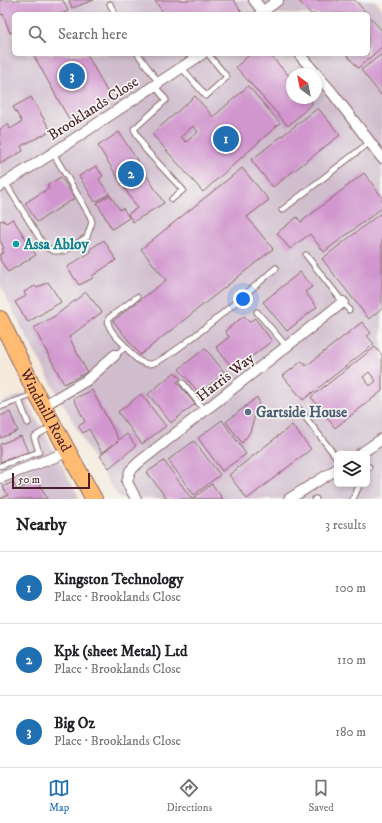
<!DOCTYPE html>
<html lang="en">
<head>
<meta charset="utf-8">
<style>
  body { margin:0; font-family:"IM FELL DW Pica",serif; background:#f6f6f6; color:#202124 }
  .controls { position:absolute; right:12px; bottom:12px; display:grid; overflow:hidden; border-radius:6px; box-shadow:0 2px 6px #0003 }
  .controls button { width:36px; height:36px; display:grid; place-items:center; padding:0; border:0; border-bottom:1px solid #e0e0e0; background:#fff; color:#202124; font:20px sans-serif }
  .compass { position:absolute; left:286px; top:68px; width:36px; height:36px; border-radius:50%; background:#fff; box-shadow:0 2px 6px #0003; rotate:328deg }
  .scale { position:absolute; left:12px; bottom:10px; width:78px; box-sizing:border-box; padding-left:4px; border:2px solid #4a1f2b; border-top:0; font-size:11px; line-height:14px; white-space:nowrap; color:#4a1f2b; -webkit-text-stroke:3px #f6f6f2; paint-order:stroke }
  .you { position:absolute; left:243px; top:299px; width:14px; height:14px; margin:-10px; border:3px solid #fff; border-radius:50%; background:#1a73e8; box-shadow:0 0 0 6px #1a73e833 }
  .badge { display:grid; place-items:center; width:26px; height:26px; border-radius:50%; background:#1f6fb2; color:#fff; font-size:13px; font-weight:700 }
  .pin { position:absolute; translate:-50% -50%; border:2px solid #fff; box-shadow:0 1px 4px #0006 }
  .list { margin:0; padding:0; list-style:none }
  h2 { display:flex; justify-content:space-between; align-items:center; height:52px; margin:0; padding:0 16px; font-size:17px }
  h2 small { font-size:13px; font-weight:400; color:#757577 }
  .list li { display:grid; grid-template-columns:26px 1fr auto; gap:12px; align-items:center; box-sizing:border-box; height:72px; padding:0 16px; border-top:1px solid #e0e0e0 }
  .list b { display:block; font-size:15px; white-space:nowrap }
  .list p { margin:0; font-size:13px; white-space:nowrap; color:#757577 }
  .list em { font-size:13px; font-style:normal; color:#757577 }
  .icon { flex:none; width:22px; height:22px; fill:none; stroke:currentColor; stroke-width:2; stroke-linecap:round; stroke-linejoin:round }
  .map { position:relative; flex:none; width:382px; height:499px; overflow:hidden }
  .search { position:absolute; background:#fff; box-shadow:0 2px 6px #0003; left:12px; right:12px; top:12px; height:44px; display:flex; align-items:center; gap:10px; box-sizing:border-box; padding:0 14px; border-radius:6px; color:#757577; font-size:15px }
  .sheet { height:268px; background:#fff }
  nav { display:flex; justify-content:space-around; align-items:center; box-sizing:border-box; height:56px; border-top:1px solid #e0e0e0; background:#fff; font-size:11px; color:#757577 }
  nav a { display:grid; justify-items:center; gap:2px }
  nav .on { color:#1f6fb2 }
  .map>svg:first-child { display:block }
  .industrial { fill:#d0bdcd; fill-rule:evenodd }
  .building { fill:#d196ce; fill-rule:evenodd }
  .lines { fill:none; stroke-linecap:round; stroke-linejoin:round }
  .service-casing { stroke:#866669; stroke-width:7 }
  .minor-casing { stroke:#866669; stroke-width:12 }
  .primary-casing { stroke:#866669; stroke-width:18 }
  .service { stroke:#fff; stroke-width:5 }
  .minor { stroke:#fff; stroke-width:10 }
  .primary { stroke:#ffbb71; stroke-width:16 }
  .culture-dot { fill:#0f9aa8; stroke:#f6f6f2; stroke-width:1.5 }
  .service-dot { fill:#5c6f8a; stroke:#f6f6f2; stroke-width:1.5 }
  .labels { text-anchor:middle; stroke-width:3.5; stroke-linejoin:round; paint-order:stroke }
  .street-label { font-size:15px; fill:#4a1f2b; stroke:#f6f6f2 }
  .culture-label { font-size:15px; font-weight:bold; fill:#0d838f; stroke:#f6f6f2; text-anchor:start }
  .service-label { font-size:15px; font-weight:bold; fill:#4e5e75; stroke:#f6f6f2; text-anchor:start }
</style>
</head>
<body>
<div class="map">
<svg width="382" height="499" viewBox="0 0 382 499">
  <rect width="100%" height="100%" fill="#f6f6f2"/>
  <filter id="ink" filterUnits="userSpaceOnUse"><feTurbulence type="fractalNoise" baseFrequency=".025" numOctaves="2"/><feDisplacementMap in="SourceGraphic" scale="8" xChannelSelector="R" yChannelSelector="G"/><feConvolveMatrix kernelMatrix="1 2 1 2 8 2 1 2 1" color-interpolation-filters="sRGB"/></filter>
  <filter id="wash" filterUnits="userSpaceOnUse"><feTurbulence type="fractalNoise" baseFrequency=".012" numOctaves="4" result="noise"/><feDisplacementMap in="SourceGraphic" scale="16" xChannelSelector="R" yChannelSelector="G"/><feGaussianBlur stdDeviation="0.9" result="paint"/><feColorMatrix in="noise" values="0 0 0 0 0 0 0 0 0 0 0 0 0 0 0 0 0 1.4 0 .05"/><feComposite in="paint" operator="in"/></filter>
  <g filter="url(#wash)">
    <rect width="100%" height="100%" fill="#f5eadb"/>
    <path class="industrial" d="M0,0H375L382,8V496L380,499H120L92,457L27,338L0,285ZM14,14H368V54H14ZM292,74H316V98H292ZM337,454H367V484H337Z
      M23,394L80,499H0V403Z"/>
    <g id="blocks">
      <path class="building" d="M0,0H63L68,11L61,14H14V32L10,33L3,14L0,15Z
        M69,0H94L72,8Z
        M156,0H234L242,13L164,14L155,1Z
        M298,0H355L367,14H311Z
        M368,15L382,31V47L358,68L346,54H368Z
        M33,54H87L111,99L70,121Z
        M250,54H269L292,79V98H309L313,103L288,126L236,67Z
        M382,54V96L361,70Z
        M248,86L280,123L203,192L152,134L195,96L213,117ZM193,126L198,132L186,142L181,137Z
        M31,97L51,131L21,146L23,151L0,164V129L8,124L10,129L22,122L13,107Z
        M318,108L340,135L273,187L251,160Z
        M119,132L164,203L133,222L128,214L137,208L98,146Z
        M96,166L103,176L99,179L109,194L95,202L79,176Z
        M242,168L269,200L247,217L273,249L140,355L113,321L166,280L141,249Z
        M364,173L382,197V208L324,252L310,234L290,249L277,233L297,217L301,222Z
        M61,177L75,198L37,222L25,203L49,188L47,185Z
        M110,195L120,210L123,208L129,218L112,229L97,203Z
        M382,212V308L369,319L322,259Z
        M13,219L36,255L8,272L0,260V254L4,252L2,249L4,248L0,241V221L3,220L6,223Z
        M104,240L116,260L92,276L93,278L79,285L67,267L91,252L90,249Z
        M300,272L312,287L305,292L317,307L287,331L263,302Z
        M48,282L61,302L28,322L15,302L26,296L24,292L35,286L37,288Z
        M86,292L102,312L69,337L87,372L64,384L34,328L55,316Z
        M244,316L249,322L255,318L272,341L234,370L216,347L229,337L225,331Z
        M362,322L371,333L367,336L374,344L303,400L283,376L302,361L306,366Z
        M375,347L382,355V391L335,428L311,397ZM369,372L376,381L370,386L363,377Z
        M205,348L225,373L199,393L179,369Z
        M175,372L181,379L177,382L195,404L171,423L148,394Z
        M92,390L119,440L127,434L136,446L109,468L100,456L118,441L102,453L89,429L83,433L78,426L85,422L74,399Z
        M141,394L166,426L142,444L118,412Z
        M257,397L259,402L250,432L242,443L226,422Z
        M10,412L18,431L0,438V416Z
        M222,420L246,454L222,471L198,438Z
        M292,425L311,449L247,499L229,475Z
        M21,436L28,452L0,462V444Z
        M194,441L220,475L194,495L168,460Z
        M164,461L192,499L212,484L223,499H167L147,472Z
        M38,480L47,499H0L8,495L3,487L13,482L17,490Z"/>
    </g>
  </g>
  <g filter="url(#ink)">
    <use href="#blocks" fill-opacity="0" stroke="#866669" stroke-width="1"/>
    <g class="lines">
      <defs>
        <path id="service" d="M110,4L115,14
          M138,54L159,83
          M182,68L206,96L227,77L208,54
          M155,86L166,100L134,129L145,149L183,190L172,199
          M5,182L45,247L54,251H65L87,237L92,222L90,216L53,153
          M282,210L370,142
          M306,255L349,310
          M257,312L287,347
          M126,347C119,339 105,328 109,318L137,297
          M115,355L126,347C132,355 139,364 150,364C167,364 257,284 276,268
          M183,383L205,411
          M19,400L28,423
          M0,407L35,394
          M299,409L337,458
          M0,466L39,452L34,437L51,427
          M367,470L369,467
          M315,499H316
          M353,499L360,484"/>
        <path id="minor" d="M254,0L265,14
          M260,14L278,0
          M299,54L331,91L382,158
          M0,186L53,153L202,54
          M43,406L87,380L115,355
          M360,454L382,439
          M0,478L68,452
          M136,499L127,482L130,471L138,463L343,302
          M289,499L337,469"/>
        <g id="primary">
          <path id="s1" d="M0,319L36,393L94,499"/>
        </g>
      </defs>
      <use href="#service" class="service-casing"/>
      <use href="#minor" class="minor-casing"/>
      <use href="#primary" class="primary-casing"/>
      <use href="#service" class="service"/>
      <use href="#minor" class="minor"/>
      <use href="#primary" class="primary"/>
    </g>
  </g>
  <circle class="culture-dot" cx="16" cy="244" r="4"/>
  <circle class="service-dot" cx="248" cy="412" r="4"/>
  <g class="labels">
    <g class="street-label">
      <text transform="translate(93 108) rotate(-33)" y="5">Brooklands Close</text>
      <text transform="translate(225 377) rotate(-38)" y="5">Harris Way</text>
      <text dy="5" stroke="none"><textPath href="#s1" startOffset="102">Windmill Road</textPath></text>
    </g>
    <g class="culture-label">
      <text x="24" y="249">Assa Abloy</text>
    </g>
    <g class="service-label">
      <text x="256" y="417">Gartside House</text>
    </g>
  </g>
</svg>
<div class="controls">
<button><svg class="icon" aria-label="layers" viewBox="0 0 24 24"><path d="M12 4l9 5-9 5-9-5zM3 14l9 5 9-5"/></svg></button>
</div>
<svg class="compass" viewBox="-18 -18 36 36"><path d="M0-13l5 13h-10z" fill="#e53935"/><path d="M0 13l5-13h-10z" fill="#757577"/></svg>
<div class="scale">50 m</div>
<div class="you"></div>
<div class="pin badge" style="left:226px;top:139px">1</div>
<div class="pin badge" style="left:131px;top:174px">2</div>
<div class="pin badge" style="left:72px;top:76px">3</div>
<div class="search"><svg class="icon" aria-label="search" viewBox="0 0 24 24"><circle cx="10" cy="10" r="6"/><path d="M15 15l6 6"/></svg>Search here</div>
</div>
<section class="sheet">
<h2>Nearby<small>3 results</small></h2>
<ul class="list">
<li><span class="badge">1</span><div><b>Kingston Technology</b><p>Place · Brooklands Close</p></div><em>100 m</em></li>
<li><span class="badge">2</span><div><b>Kpk (sheet Metal) Ltd</b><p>Place · Brooklands Close</p></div><em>110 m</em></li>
<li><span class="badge">3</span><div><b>Big Oz</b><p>Place · Brooklands Close</p></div><em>180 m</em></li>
</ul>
</section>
<nav>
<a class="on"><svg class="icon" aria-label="map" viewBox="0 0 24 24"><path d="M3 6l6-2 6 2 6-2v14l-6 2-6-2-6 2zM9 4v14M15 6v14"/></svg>Map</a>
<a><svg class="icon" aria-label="directions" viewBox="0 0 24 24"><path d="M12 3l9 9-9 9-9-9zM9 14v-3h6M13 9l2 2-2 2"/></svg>Directions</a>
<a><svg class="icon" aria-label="saved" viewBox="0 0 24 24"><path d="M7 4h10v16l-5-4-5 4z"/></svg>Saved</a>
</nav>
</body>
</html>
